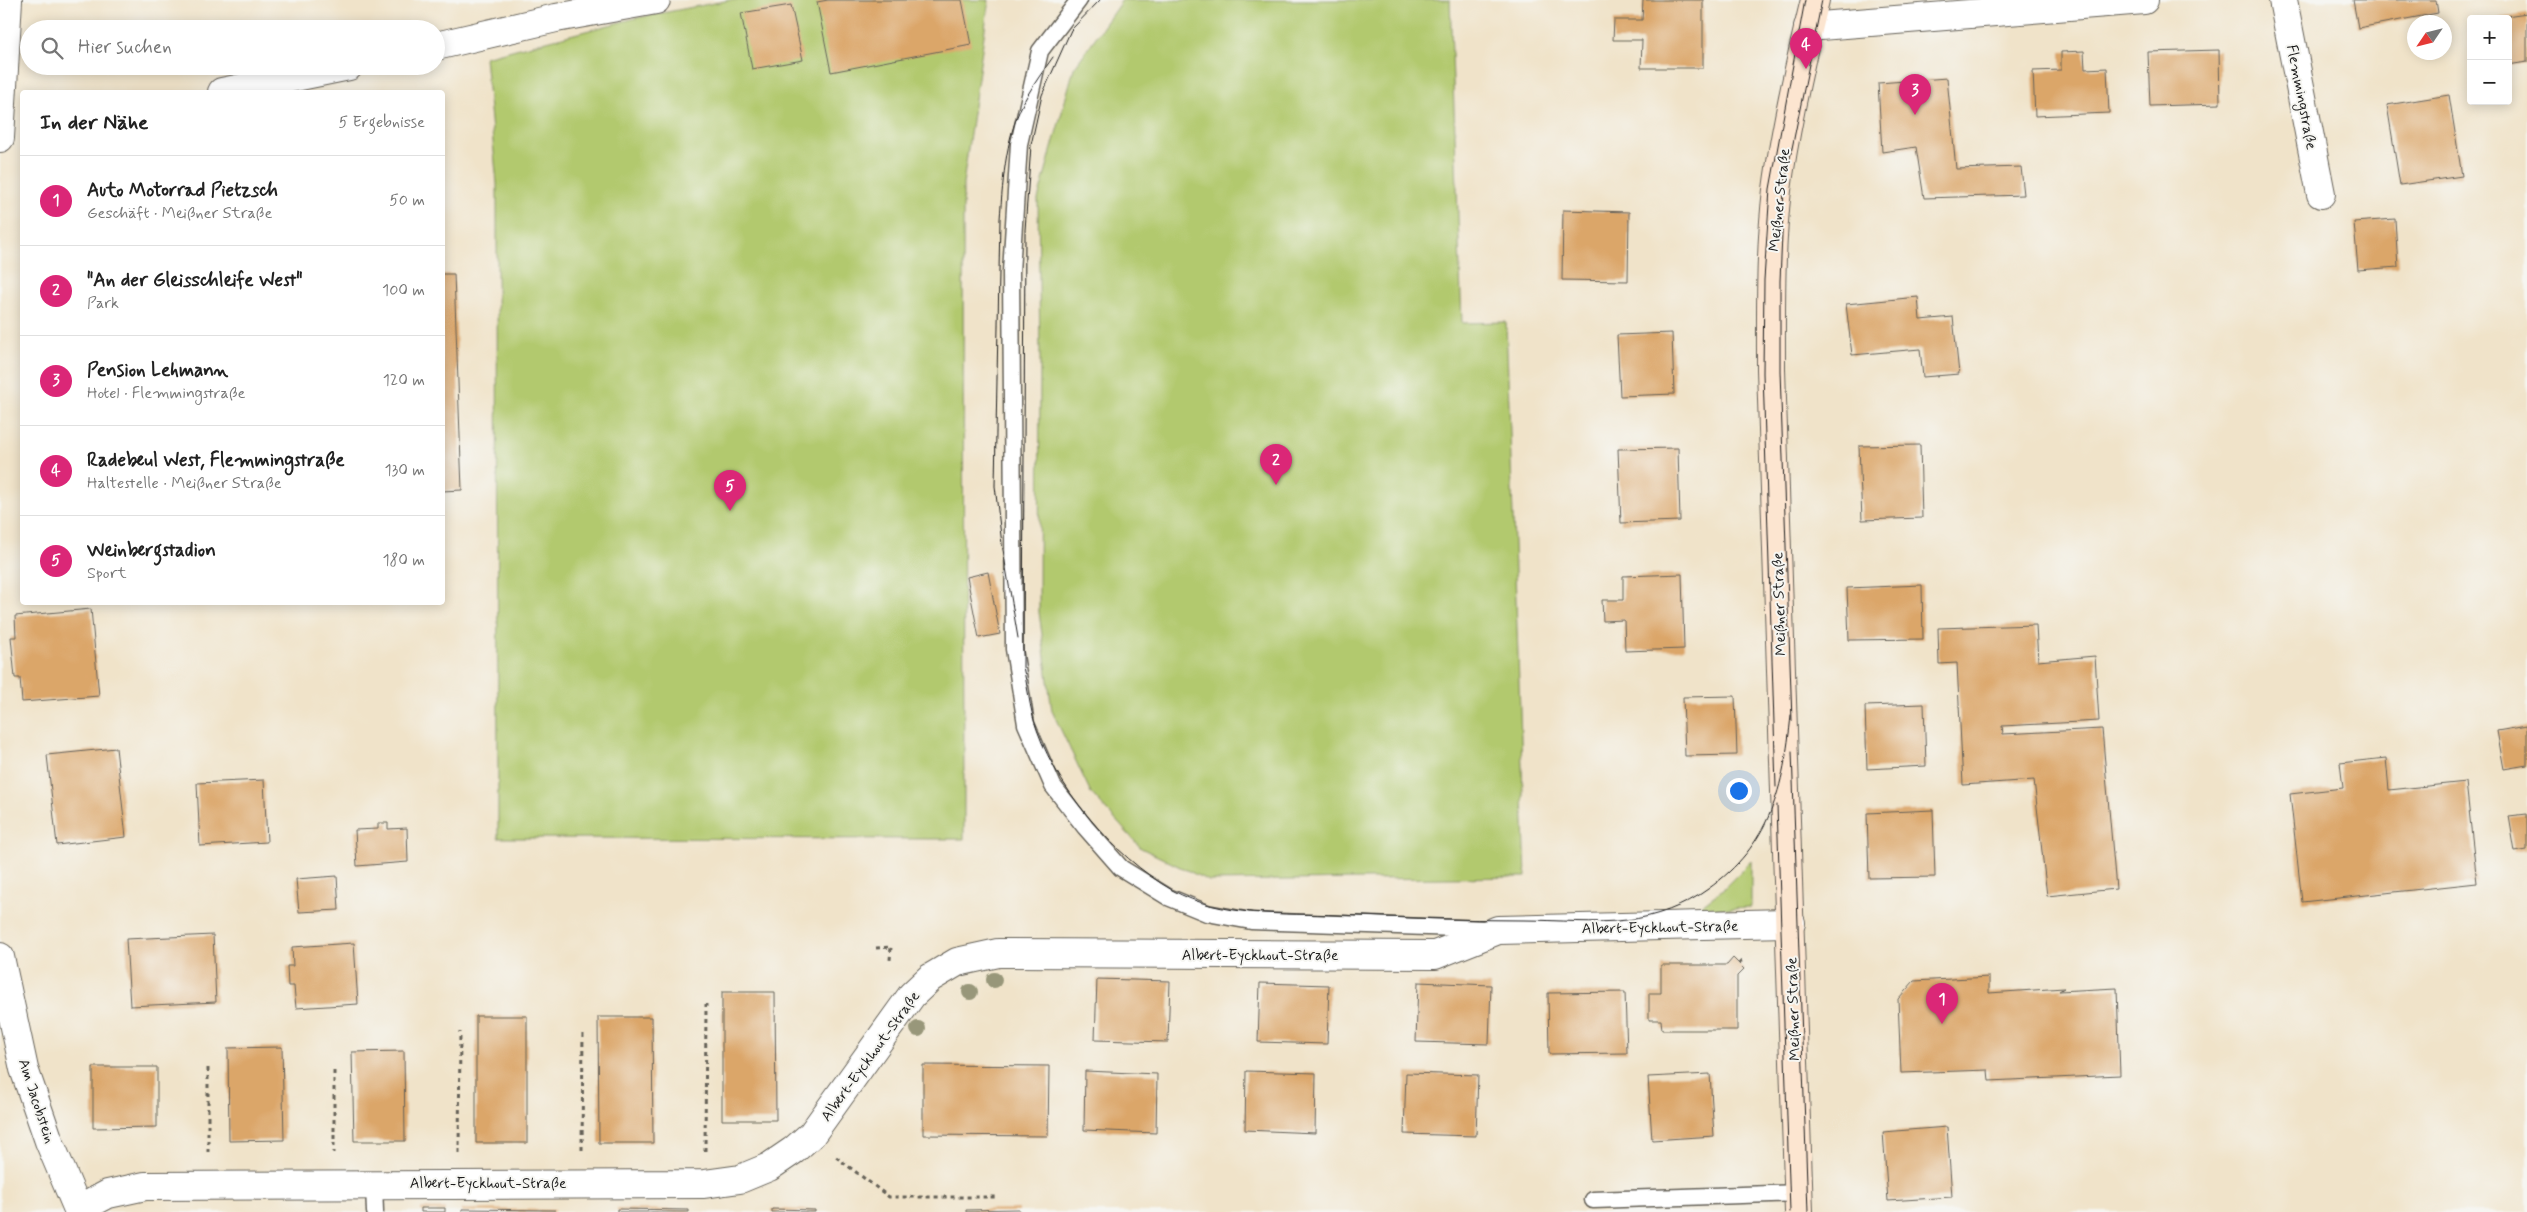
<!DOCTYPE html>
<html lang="de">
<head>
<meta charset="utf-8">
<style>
  body { margin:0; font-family:Mynerve,sans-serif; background:#f2f2f2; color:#222 }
  .controls { position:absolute; right:15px; top:15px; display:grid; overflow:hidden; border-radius:5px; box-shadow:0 2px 12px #0003 }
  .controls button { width:45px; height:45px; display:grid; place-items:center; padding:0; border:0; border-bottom:1px solid #e0e0e0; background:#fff; color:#222; font:25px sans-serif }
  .compass { position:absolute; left:2407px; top:15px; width:45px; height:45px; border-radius:50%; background:#fff; box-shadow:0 2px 12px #0003; rotate:235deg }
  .you { position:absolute; left:1738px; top:790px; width:18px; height:18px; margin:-12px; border:4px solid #fff; border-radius:50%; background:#1a73e8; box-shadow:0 0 0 8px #1a73e833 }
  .badge { display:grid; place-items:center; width:32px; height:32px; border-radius:50%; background:#db2777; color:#fff; font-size:16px; font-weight:700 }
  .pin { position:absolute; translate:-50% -41px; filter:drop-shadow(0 1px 2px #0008) }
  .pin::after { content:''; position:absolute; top:26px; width:18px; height:15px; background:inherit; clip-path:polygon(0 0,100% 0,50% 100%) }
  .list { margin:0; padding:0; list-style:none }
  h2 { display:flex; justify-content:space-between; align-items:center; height:65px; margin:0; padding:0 20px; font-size:21px }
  h2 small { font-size:16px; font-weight:400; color:#767676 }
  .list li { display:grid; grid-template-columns:32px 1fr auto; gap:15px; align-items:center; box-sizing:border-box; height:90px; padding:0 20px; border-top:1px solid #e0e0e0 }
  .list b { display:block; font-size:19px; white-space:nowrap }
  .list p { margin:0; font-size:16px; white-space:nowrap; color:#767676 }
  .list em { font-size:16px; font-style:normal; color:#767676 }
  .icon { flex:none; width:28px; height:28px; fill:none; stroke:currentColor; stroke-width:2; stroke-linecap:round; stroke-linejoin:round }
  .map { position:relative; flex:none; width:2527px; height:1212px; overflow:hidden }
  .search { position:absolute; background:#fff; box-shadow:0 2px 12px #0003; left:20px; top:20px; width:425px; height:55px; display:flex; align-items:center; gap:12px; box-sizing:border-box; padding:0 18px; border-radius:28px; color:#767676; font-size:19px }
  .panel { position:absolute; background:#fff; box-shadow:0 2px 12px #0003; left:20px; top:90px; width:425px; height:515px; border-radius:5px }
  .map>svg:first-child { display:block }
  .green { fill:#b2c96e; stroke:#677245 }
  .building { fill:#dba669 }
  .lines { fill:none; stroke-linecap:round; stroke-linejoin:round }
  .service-casing { stroke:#666259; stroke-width:19 }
  .minor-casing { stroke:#666259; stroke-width:30 }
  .secondary-casing { stroke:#666259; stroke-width:30 }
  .path { stroke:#666259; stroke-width:3; stroke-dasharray:4 4; stroke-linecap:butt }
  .service { stroke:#fff; stroke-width:16 }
  .minor { stroke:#fff; stroke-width:28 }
  .secondary { stroke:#fce5d0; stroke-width:28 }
  .tram { stroke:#1c1c1c; stroke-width:1 }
  .tree { fill:#98977a }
  .labels { text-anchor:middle; stroke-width:4; stroke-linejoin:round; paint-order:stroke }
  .street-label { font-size:15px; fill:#1c1c1c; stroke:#f6f6f2 }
</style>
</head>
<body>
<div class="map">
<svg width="2527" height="1212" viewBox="0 0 2527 1212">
  <rect width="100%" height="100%" fill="#f6f6f2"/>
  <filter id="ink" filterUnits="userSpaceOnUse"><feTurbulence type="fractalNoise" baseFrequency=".02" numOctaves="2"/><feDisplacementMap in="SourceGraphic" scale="10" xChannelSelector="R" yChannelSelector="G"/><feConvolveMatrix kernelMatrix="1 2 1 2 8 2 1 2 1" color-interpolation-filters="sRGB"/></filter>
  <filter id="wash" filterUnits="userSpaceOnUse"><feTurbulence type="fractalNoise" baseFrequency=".0096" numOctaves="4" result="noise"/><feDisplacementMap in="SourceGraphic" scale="20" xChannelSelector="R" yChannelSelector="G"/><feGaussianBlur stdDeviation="1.12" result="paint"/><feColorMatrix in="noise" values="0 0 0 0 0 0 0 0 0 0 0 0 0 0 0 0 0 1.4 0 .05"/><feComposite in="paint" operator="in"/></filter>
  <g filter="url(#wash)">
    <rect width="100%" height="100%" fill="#f0e3c9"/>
    <path class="green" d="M730,0H989L963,184L964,839L498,838L497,184L485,57L636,18Z
      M1122,0H1450L1462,323L1506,322L1526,877L1209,881L1141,848L1091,793L1052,711L1039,612L1040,358L1038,199L1074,68Z
      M1751,861V907L1695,910L1722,890Z"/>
    <g id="blocks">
      <path class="building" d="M828,0H962L971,45L831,72L817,2Z
        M1643,0H1703V68H1641L1642,40H1613L1614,20H1642Z
        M2353,0H2436L2438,13L2358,28Z
        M791,5L803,60L752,69L741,13Z
        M2527,13V62L2508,65V19L2499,17Z
        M2219,50L2220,104L2150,106L2148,52Z
        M2084,51L2085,69L2107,68L2109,113L2035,116L2033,71L2061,70V52Z
        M1947,78L1956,169L2021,167L2024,195L1924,198L1916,147L1882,152L1878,83Z
        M2449,95L2462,176L2400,185L2387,105Z
        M1563,210L1629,212L1628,281L1562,280Z
        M2395,219L2398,267L2358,270L2354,222Z
        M442,274H454L462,490L442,491Z
        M1918,297L1920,320L1953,317L1959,374L1923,377L1920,349L1852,355L1846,304Z
        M1672,333L1674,394L1620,396L1617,335Z
        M1920,445L1922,518L1862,520L1859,446Z
        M1678,448L1680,521L1621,523L1618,449Z
        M988,572L1000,634L979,638L967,577Z
        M1682,574L1684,649L1625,651L1624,620L1603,621L1602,600H1623V576Z
        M1922,585L1923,639L1849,640L1847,588Z
        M91,609L99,696L22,702L20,678H15L11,637H16L15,616Z
        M2036,625L2038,661L2095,656L2099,721L2002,726L2003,734L2102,729L2116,889L2047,896L2034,780L1963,785L1957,663L1939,664L1938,628Z
        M1735,696L1737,755L1685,756L1683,697Z
        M1924,704L1926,766L1867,769L1865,706Z
        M2527,726V765L2504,769L2497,731Z
        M116,748L126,837L57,845L47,755Z
        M2386,758L2389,790L2466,782L2477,883L2302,902L2290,794L2343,788L2340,763Z
        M264,780L267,842L200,846L197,783Z
        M1933,810L1935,877L1869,878L1867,813Z
        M2527,814V850L2515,852L2509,816Z
        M378,823H388V829L407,828L408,862L357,866L355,830L378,829Z
        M337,876L339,910L299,912L296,879Z
        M213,935L216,1002L130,1006L126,939Z
        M354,943L358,1004L296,1008L294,986H288L287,966H293L292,947Z
        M1733,958L1744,969L1737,976V1030H1662L1661,1020H1649V993H1661V965H1727Z
        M1989,977V993L2064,988L2059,991L2117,988L2120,1075L1989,1081L1988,1070L1901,1073L1898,999L1914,981Z
        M1097,979L1170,981L1168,1042L1095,1040Z
        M1418,982L1491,985L1489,1044L1416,1042Z
        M1260,983L1329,985L1327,1044L1258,1042Z
        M722,992H775L776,1120H722Z
        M1625,992L1627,1053L1549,1054L1548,993Z
        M476,1016H527V1143H476Z
        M598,1017H652L653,1143H599Z
        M282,1047L284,1140L229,1141L228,1048Z
        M404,1051L405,1141H354L352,1052Z
        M923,1065L1049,1066L1048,1136L923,1135Z
        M93,1067H157V1127L93,1128Z
        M1085,1071L1157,1074L1156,1133L1084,1130Z
        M1246,1071L1316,1073L1315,1133L1245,1130Z
        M1406,1073L1478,1075L1476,1136L1404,1134Z
        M1710,1074L1714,1136L1652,1140L1648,1077Z
        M1947,1127L1952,1197L1888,1201L1883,1132Z
        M421,1208H445V1212H421Z
        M462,1209L555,1210V1212H462Z
        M617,1209L689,1210V1212H617Z
        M772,1209L815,1210V1212H772Z
        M1019,1209V1212H966V1210Z"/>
    </g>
  </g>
  <g filter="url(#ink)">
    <use href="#blocks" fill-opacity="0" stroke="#666259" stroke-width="1"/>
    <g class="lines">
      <defs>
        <path id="service" d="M1079,0L1040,51L1019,144L1011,272L1014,649L1026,724L1053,786L1085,827L1121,868L1168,897L1207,913L1251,921L1487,929
          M374,1184L375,1212
          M1593,1200L1799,1193"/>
        <path id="minor" d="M2283,0L2321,194
          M1808,27L2144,0
          M436,46L556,18L656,0
          M222,92L349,66
          M0,138L8,0
          M0,957L24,1069L49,1141L79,1212
          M78,1210L108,1194L145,1186L704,1184L740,1179L769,1167L794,1150L812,1134L912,995L930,978L957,962L998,953L1435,955L1498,930L1791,923"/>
        <path id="secondary" d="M1799,1212L1771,369C1771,310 1770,249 1777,190C1785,127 1800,62 1815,0"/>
      </defs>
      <use href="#service" class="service-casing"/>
      <use href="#minor" class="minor-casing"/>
      <use href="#secondary" class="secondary-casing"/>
      <path class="path" d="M876,948L891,947L890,960
        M1739,964L1744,958
        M208,1068V1152
        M334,1071V1153
        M582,1150L583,1030
        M705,1151L706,1004
        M459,1153L460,1032
        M836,1157L889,1197H997"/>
      <use href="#service" class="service"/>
      <use href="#minor" class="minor"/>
      <use href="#secondary" class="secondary"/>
      <path class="tram" d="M1100,0L1071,30L1042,95L1031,145L1025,230L1023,667C1027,683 1029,701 1033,717C1051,783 1114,857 1172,890C1222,918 1283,913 1339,915C1400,918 1462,920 1524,920C1555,920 1597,924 1627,920C1655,917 1685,906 1708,889C1770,845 1784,788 1791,715
        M1018,638L1002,544L995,486L1000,219C1003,178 1006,131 1027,96C1035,82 1044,70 1053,57
        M1792,721L1780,371V281L1784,188L1822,0
        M1792,751L1808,1212
        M1776,787L1763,373L1764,280L1770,189L1805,0
        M1777,805L1790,1212"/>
    </g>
    <g class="tree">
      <circle cx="994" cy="980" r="8"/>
      <circle cx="970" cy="992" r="8"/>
      <circle cx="918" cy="1029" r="8"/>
    </g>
  </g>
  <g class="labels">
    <g class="street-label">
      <text transform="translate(2302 97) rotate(79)" y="5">Flemmingstraße</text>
      <text transform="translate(1779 200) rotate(-84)" y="5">Meißner Straße</text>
      <text transform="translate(1779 604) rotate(-92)" y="5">Meißner Straße</text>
      <text transform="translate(1660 927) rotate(-1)" y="5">Albert-Eyckhout-Straße</text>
      <text x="1260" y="960">Albert-Eyckhout-Straße</text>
      <text transform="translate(1793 1009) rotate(-92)" y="5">Meißner Straße</text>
      <text transform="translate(870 1056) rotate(-54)" y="5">Albert-Eyckhout-Straße</text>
      <text transform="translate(37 1101) rotate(72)" y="5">Am Jacobstein</text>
      <text x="488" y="1188">Albert-Eyckhout-Straße</text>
    </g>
  </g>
</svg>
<div class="controls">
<button>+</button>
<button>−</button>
</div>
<svg class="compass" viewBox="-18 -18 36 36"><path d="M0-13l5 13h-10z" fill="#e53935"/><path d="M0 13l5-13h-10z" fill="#767676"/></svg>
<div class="you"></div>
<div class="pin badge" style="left:1942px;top:1024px">1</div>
<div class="pin badge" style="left:1276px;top:485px">2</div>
<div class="pin badge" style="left:1915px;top:115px">3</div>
<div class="pin badge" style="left:1806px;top:69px">4</div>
<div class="pin badge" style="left:730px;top:511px">5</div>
<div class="search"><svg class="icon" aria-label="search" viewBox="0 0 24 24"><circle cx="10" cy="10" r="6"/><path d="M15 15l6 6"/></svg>Hier suchen</div>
<section class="panel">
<h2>In der Nähe<small>5 Ergebnisse</small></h2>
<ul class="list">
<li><span class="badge">1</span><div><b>Auto Motorrad Pietzsch</b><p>Geschäft · Meißner Straße</p></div><em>50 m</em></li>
<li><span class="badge">2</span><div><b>&quot;An der Gleisschleife West&quot;</b><p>Park</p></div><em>100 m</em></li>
<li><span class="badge">3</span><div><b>Pension Lehmann</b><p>Hotel · Flemmingstraße</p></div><em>120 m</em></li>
<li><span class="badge">4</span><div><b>Radebeul West, Flemmingstraße</b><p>Haltestelle · Meißner Straße</p></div><em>130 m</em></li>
<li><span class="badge">5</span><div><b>Weinbergstadion</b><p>Sport</p></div><em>180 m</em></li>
</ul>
</section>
</div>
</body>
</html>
